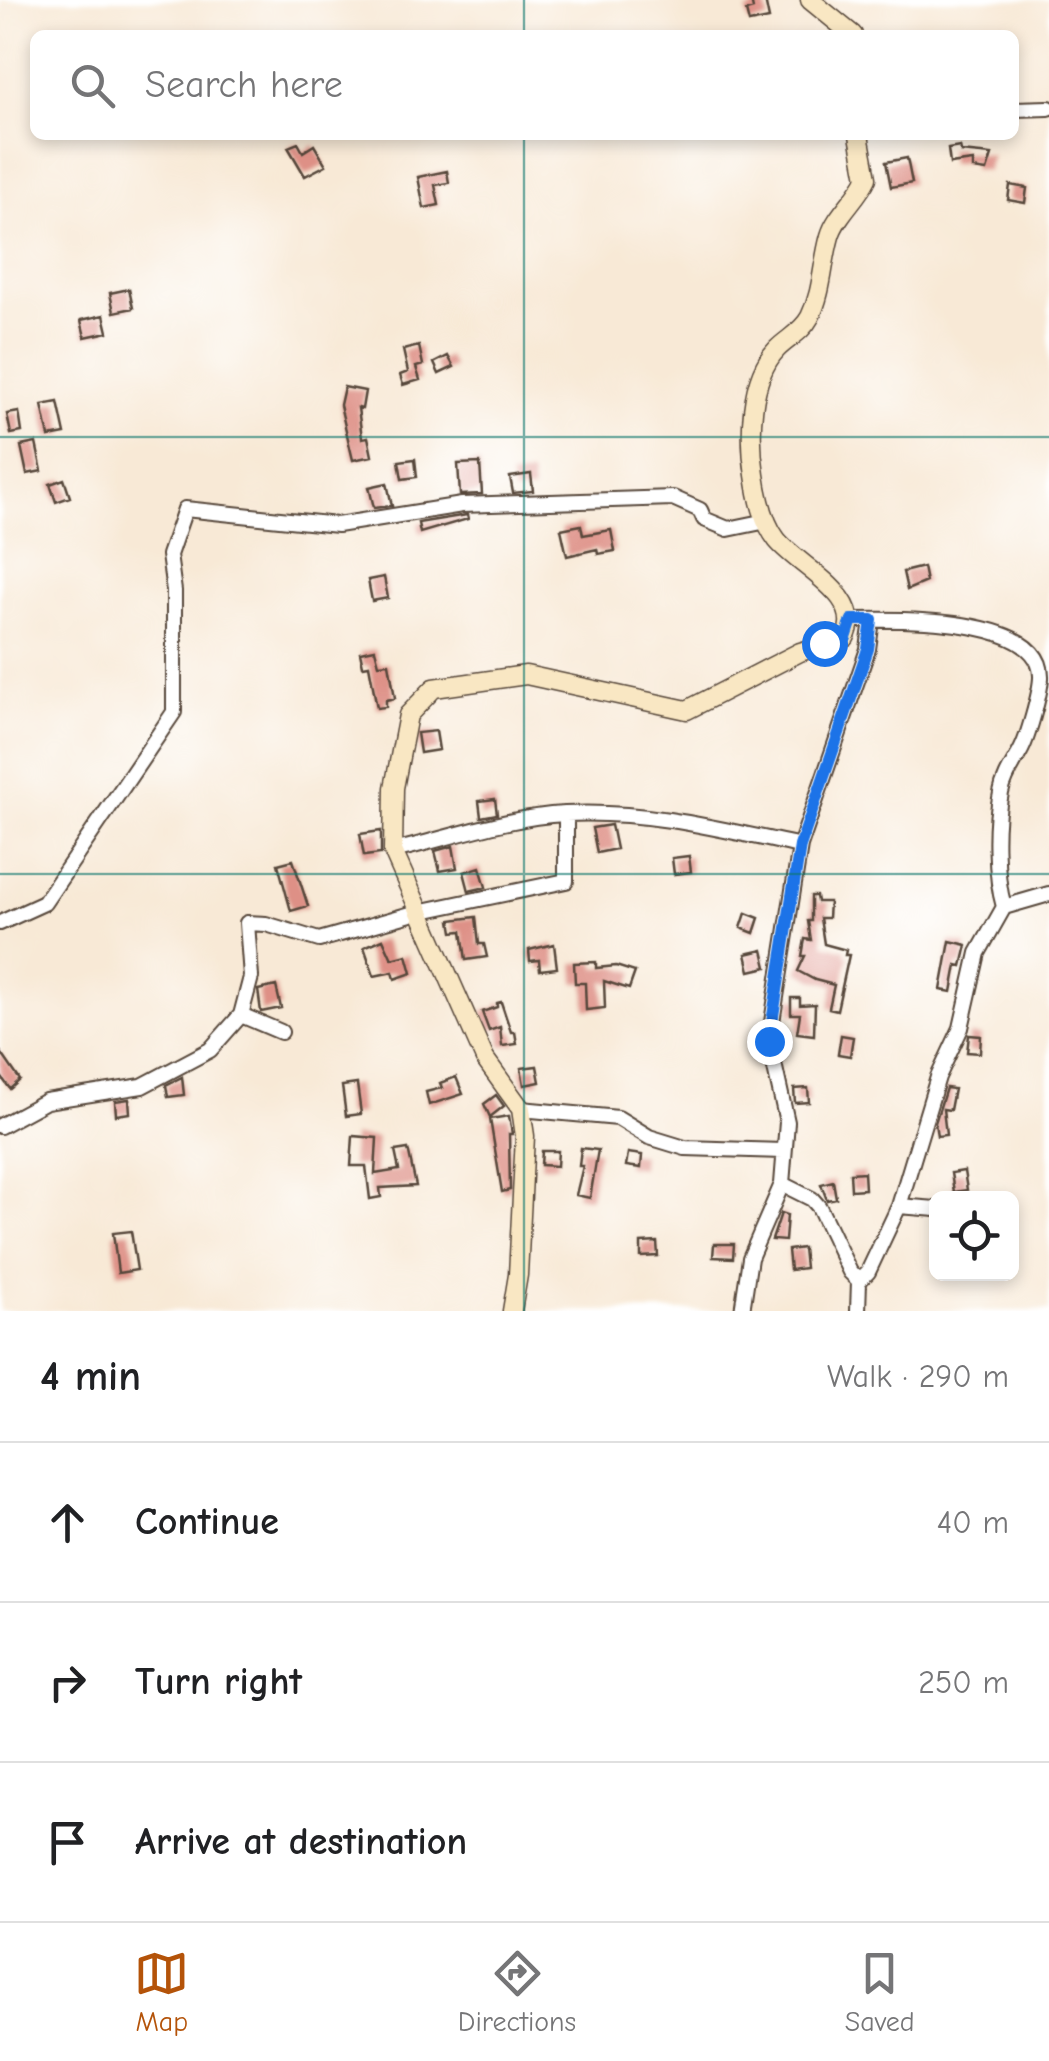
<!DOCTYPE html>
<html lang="en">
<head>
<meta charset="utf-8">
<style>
  body { margin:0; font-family:"Comic Neue",sans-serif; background:#f6f6f6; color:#202124 }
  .controls { position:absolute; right:30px; bottom:30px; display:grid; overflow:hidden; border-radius:15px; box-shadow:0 5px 15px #0003 }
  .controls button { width:90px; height:90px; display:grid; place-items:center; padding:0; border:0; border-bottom:2px solid #e0e0e0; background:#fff; color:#202124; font:50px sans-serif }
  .stop { position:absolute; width:30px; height:30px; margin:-22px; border:8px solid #1a73e8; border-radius:50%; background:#fff }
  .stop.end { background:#1a73e8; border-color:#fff; box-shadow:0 2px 10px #0008 }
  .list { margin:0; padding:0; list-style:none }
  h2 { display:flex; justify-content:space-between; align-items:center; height:130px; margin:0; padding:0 40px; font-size:42px }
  h2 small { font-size:32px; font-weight:400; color:#757577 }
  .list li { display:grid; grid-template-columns:65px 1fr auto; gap:30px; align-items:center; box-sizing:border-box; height:160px; padding:0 40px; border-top:2px solid #e0e0e0 }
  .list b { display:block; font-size:38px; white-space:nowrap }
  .list em { font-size:32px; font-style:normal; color:#757577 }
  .icon { flex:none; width:55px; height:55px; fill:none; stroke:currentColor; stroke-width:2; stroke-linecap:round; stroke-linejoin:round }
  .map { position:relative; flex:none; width:1049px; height:1311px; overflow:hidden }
  .search { position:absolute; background:#fff; box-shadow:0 5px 15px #0003; left:30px; right:30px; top:30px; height:110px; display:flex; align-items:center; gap:25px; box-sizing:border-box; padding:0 35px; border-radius:15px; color:#757577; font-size:38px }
  .sheet { height:610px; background:#fff }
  nav { display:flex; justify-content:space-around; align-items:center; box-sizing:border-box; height:140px; border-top:2px solid #e0e0e0; background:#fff; font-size:28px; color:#757577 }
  nav a { display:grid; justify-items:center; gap:5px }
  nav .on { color:#b45309 }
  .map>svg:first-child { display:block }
  .building { fill:#de9086 }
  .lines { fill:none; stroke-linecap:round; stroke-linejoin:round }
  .minor-casing { stroke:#57473a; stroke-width:18 }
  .secondary-casing { stroke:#57473a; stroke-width:21 }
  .minor { stroke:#fff; stroke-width:14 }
  .secondary { stroke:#f9e7c3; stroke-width:18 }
  .route { stroke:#1a73e8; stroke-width:12 }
  .grid { fill:none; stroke:#0f766e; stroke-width:2.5; stroke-opacity:0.55 }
</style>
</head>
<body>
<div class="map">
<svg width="1049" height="1311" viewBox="0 0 1049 1311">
  <rect width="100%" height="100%" fill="#fff"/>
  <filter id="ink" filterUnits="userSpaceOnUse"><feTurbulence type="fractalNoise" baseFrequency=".01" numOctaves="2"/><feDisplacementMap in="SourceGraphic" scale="20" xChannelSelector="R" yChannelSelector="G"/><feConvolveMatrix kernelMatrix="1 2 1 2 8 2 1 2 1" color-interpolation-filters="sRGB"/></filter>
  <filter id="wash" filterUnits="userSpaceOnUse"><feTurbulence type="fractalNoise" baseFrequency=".0048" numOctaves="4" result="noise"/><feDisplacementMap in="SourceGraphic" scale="40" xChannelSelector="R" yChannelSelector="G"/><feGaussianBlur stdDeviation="2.25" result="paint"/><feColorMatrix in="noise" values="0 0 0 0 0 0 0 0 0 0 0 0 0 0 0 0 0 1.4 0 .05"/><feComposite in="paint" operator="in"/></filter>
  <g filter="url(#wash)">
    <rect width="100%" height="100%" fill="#f8e9d6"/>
    <g id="blocks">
      <path class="building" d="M751,0H765L769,19L749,23L746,11L753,9Z
        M298,143L303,152L314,145L326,165L305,176L288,147Z
        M960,147L961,152L992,155L987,171L973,169V161L950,164L948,149Z
        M907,158L912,183L891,187L886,162Z
        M447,171L449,183L435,185L439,205L424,208L418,177Z
        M1010,185L1027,188L1025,203L1008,200Z
        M129,289L133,308L114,312L110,293Z
        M104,315L108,332L85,337L81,320Z
        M419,346L423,365L416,367L420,380L403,385L400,375L408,372L403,350Z
        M448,356L454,367L439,374L434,363Z
        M344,387L365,391L362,409L358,408L362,438L368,437L372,456L353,460L340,405Z
        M58,402L65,434L49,437L42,405Z
        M19,412L22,432L11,434L7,414Z
        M36,443L42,471L27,474L21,446Z
        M415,459L417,477L402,479L399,461Z
        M480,463L482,494L460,495L458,464Z
        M531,474L533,491L513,493L510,477Z
        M64,479L70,497L56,502L50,484Z
        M387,483L392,506L374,508L369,487Z
        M467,515L468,519L420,533L418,523Z
        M581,525L583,535L611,530L615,551L598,554L597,549L567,556L561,529Z
        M923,567L926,582L907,590L903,572Z
        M384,577L388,598L372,601L368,580Z
        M375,649L379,664L389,663L395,698L386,700V707L377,708L369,665L363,666L360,652Z
        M436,731L439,750L420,753L417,733Z
        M495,799L497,814L481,817L479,801Z
        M611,825L616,849L597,853L592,828Z
        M381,831V854L364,856L360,834Z
        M453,846L457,868L440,871L435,851Z
        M689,856L691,872L674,874L672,858Z
        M293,860L308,906L291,911L278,864Z
        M480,867L486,887L469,891L464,872Z
        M811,896H816L817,902H829L828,918H820L824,944L846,950L845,955H849L837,1010L829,1008L834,985L815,980L798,971L805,956H802L805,939L811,940L808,921H811Z
        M746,913L759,918L754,933L741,928Z
        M476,917L479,944H484L487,957L466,960L462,931L453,932L451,920Z
        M383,939L392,959L407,955L412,973L395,979L393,972L374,976L364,947Z
        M950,941L967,945L962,966L957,965L952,992L941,990Z
        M554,944L557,968L540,970L539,960L530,961L529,950Z
        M763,950L767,967L750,971L746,954Z
        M596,962V968L616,966L635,972L629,989L604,981L605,1008L586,1010L585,983H575L574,963Z
        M276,986L281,1008L261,1012L258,990Z
        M791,998H800V1005L815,1004L814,1035L797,1033L800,1014H791Z
        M501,1002L511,1032H515L517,1044L502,1046L500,1027L489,1031L482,1012L497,1007V1003Z
        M841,1035L853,1037L850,1056L838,1054Z
        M969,1035L981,1036L980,1053L967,1052Z
        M0,1051L20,1080L10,1089L0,1075Z
        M537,1066L540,1082L524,1085L521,1068Z
        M182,1077L184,1095L168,1097L166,1085Z
        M456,1077L463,1094L429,1105L426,1092L442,1088L440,1083Z
        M357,1084L361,1114L346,1116L342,1086Z
        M808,1088L809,1102L795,1103L794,1089Z
        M946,1088L954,1089L950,1110L943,1109L946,1135L937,1136L935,1123Z
        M496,1095L504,1106L490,1117L484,1104Z
        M129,1099L130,1113L116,1115L115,1101Z
        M509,1116L512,1134H509L510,1190L502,1192L490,1119Z
        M353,1136L377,1138L375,1174L399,1170L395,1151L408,1149L416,1186L380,1188L381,1197L370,1199L366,1166H351Z
        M581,1148L598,1150L590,1198L576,1195L583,1166H579Z
        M542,1151H558L557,1166L541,1165Z
        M628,1153L642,1155L641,1168L626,1166Z
        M964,1171L967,1190L954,1192L951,1173Z
        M864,1172L865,1189L851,1190L850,1173Z
        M833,1181L836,1198L827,1200L821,1184Z
        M781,1213L787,1215L785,1241L772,1240Z
        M131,1231L137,1270L118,1273L113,1233Z
        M657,1242L658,1256L641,1257V1243Z
        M714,1244H734L733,1258L713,1257Z
        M803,1248L805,1268L790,1270L788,1250Z"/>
    </g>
  </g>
  <g filter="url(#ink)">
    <use href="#blocks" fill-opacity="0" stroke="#57473a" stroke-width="2.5"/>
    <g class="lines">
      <defs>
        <path id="minor" d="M1014,109L1049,108
          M852,620C893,619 1044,615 1041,678C1040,694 1028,738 1020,752C1013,765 1004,777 1001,793C994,825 995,876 1004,907L978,953L961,1028L938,1077L899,1206L868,1272L859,1281
          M393,851C449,838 508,817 565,814C648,810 720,829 800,846
          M1004,907L1049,894
          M0,923L44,903L174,712V591L169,555L185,509L337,525L462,505L673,498L700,510L704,519L728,529L767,521
          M241,1015L281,1032
          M521,1109L618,1118L649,1137L685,1148L783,1151
          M0,1126L46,1101L142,1086L210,1050L241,1015L251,977L247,923L266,924L319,940L418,912L566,881V814
          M782,1184L812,1199L819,1207L850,1272L859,1281L858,1311
          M899,1206L936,1209
          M742,1311L750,1258L782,1184L787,1122L769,1041L800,846L868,649L872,620"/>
        <path id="secondary" d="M810,0L853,35
          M512,1311L518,1275L525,1136L521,1109L485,1059L393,851L394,788L408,715L434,688L526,675L687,710L800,652L845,638C867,597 800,568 777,540C763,522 758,496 755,475C749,438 749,378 777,349C788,338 802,332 810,317C823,291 822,264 830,236C836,215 858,198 867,178L859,135"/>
      </defs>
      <use href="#minor" class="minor-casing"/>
      <use href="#secondary" class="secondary-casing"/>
      <use href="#minor" class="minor"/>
      <use href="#secondary" class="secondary"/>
    </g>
  </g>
  <g class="lines" filter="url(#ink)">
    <path class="route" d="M769,1041L800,846L868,649L872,620H852L846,638L824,643"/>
  </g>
  <path class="grid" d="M524,0V35M524,135V1311M0,437H1049M0,874H1049"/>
</svg>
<div class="controls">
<button><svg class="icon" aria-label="locate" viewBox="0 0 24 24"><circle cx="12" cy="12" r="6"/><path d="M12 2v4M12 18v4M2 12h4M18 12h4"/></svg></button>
</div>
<div class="stop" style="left:824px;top:643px"></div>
<div class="stop end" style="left:769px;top:1041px"></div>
<div class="search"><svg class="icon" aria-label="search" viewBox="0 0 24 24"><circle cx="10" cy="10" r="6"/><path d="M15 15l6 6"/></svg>Search here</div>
</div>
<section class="sheet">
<h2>4 min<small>Walk · 290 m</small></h2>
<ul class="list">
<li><svg class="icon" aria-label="ahead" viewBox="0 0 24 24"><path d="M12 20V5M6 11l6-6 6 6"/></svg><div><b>Continue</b></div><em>40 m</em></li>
<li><svg class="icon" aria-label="right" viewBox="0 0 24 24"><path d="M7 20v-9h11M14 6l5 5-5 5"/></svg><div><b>Turn right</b></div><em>250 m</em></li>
<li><svg class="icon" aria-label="arrive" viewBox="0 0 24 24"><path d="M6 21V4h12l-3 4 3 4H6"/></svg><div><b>Arrive at destination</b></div></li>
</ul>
</section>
<nav>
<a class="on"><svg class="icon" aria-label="map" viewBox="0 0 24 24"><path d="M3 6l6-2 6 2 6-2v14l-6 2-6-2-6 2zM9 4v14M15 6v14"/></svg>Map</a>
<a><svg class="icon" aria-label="directions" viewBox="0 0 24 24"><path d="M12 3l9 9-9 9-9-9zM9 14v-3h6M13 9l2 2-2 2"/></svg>Directions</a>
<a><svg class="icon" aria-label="saved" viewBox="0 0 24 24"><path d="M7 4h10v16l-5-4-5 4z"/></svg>Saved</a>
</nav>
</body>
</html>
